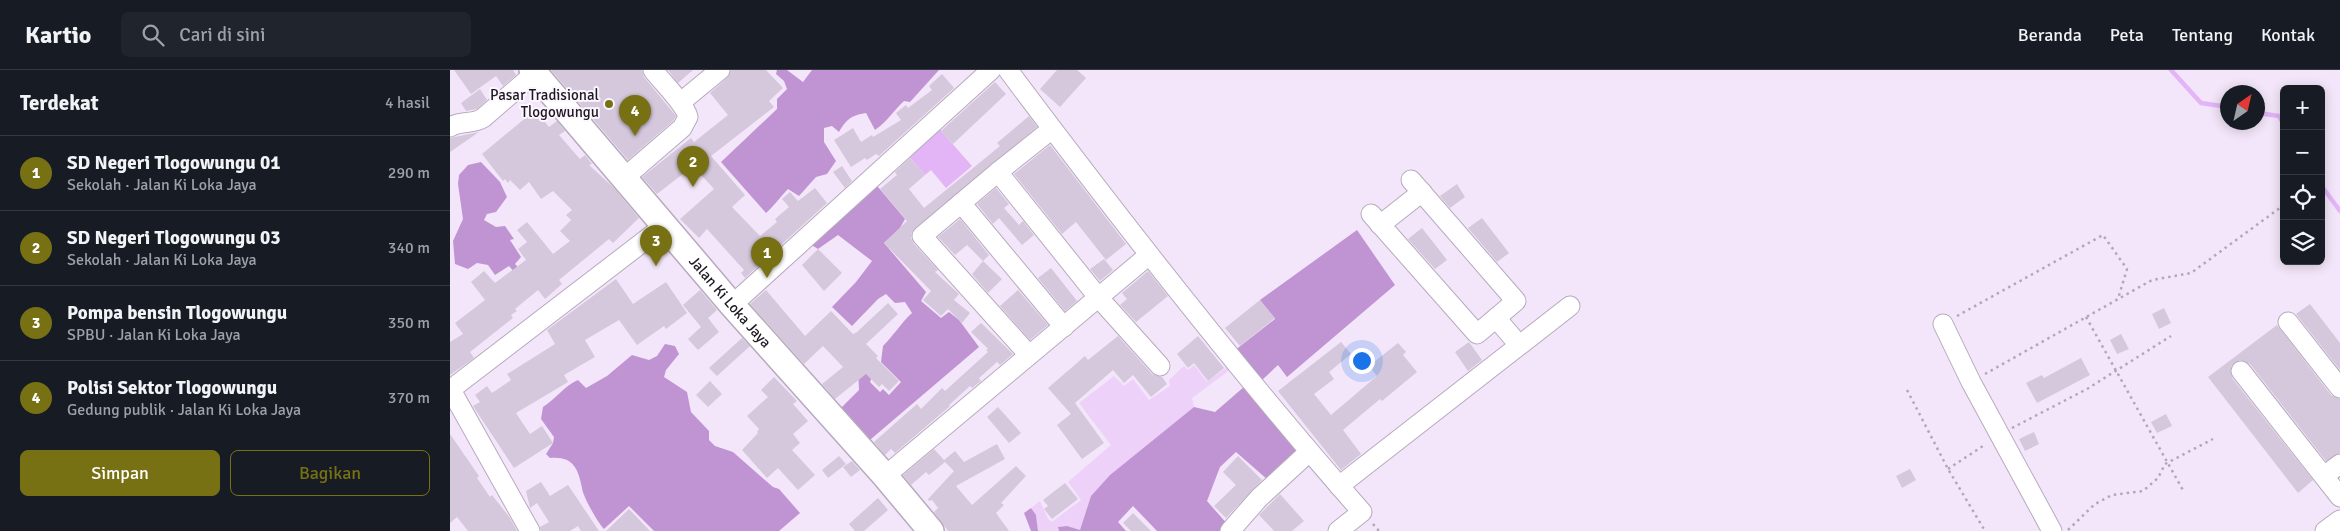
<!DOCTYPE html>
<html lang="id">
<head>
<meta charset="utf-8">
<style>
  body { margin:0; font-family:Signika,sans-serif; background:#20242c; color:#f1f3f6 }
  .controls { position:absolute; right:15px; top:15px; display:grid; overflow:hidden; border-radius:8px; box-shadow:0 2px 12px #0003 }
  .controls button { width:45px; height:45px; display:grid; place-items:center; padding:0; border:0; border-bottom:1px solid #363941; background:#171b24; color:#f1f3f6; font:25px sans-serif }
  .compass { position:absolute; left:1770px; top:15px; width:45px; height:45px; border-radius:50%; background:#171b24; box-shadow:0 2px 12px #0003; rotate:34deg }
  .you { position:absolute; left:911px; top:290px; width:18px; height:18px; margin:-12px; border:4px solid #fff; border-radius:50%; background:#1a73e8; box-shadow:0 0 0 8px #1a73e833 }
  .badge { display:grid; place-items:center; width:32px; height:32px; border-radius:50%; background:#777113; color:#fff; font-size:16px; font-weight:700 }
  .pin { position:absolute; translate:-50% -41px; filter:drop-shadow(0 1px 2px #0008) }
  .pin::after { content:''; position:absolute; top:26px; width:18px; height:15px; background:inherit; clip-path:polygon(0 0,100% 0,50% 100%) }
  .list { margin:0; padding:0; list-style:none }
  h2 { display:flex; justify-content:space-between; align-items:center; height:65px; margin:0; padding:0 20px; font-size:21px }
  h2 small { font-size:16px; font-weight:400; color:#9ea1a6 }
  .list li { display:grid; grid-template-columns:32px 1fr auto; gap:15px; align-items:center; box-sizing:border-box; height:75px; padding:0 20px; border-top:1px solid #363941 }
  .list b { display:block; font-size:19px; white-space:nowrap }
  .list p { margin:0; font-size:16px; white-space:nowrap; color:#9ea1a6 }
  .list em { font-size:16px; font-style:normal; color:#9ea1a6 }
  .actions { display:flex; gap:10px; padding:15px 20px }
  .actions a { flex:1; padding:11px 0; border:1px solid #777113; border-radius:8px; text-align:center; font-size:18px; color:#777113 }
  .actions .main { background:#777113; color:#fff }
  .icon { flex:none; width:28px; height:28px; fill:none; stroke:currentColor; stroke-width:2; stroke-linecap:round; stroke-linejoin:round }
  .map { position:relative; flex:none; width:1890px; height:461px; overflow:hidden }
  header { display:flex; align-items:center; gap:30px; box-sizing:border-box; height:70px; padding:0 25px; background:#171b24; border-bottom:1px solid #363941 }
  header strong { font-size:24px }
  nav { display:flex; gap:28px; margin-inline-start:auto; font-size:18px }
  .search { width:350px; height:45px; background:#20242c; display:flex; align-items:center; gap:12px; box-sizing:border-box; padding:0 18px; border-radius:8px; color:#9ea1a6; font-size:19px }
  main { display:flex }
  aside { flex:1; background:#171b24 }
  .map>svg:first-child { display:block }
  .green { fill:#edd1f9 }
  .forest { fill:#c093d3 }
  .water { fill:#e3b5f7 }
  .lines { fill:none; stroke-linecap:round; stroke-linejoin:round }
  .stream { stroke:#e3b5f7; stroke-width:4.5 }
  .building { fill:#d5c8dc }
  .minor-casing { stroke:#b7aabd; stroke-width:21 }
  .major-casing { stroke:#b7aabd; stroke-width:28 }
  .path { stroke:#b2a7b7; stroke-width:2.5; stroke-dasharray:2.5 4; stroke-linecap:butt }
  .minor { stroke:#fff; stroke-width:19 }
  .major { stroke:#fff; stroke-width:25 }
  .poi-dot { fill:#777113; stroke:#fcf7ff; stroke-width:2 }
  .labels { text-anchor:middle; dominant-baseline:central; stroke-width:4; stroke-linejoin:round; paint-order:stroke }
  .poi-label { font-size:15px; fill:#1e1920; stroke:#fcf7ff; text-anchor:end }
  .street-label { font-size:15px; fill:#1e1920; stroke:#fcf7ff }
</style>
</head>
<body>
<header>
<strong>Kartio</strong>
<div class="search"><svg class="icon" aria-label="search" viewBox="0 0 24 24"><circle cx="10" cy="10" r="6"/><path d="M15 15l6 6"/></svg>Cari di sini</div>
<nav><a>Beranda</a><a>Peta</a><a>Tentang</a><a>Kontak</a></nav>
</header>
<main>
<aside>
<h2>Terdekat<small>4 hasil</small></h2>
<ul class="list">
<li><span class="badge">1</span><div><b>SD Negeri Tlogowungu 01</b><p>Sekolah · Jalan Ki Loka Jaya</p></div><em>290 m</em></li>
<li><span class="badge">2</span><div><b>SD Negeri Tlogowungu 03</b><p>Sekolah · Jalan Ki Loka Jaya</p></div><em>340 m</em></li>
<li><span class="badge">3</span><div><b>Pompa bensin Tlogowungu</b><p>SPBU · Jalan Ki Loka Jaya</p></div><em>350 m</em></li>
<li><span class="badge">4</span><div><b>Polisi Sektor Tlogowungu</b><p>Gedung publik · Jalan Ki Loka Jaya</p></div><em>370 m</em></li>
</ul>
<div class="actions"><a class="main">Simpan</a><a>Bagikan</a></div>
</aside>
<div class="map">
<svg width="1890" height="461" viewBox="0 0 1890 461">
  <rect width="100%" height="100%" fill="#f4e6fa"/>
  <!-- green -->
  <polygon class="green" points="744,295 757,312 778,296 781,299 742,328 744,337 660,405 641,426 630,460 617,456 608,457 609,461 588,461 586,445 581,438 590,431 598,449 602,452 631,430 618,412 661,375 629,333 664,306 674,316 683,309 699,330 720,316 719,310 734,296 738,300"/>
  <!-- forest -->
  <g class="forest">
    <path d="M327 0H337L353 12 362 0H489L460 32 454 31C443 41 437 52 425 60L416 43C401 45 396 50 389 62L382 56 374 58V72L386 91 377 104 366 107 349 126 338 119C330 127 325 135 316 143L271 92 327 39V29L337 19 334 11 326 4Z"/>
    <polygon points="31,92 50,112 57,127 46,142 37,144 34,150 46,157 55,156 64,169 60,170 71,187 65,194 77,207 73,212 59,196 45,205 38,195 27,193 18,199 5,194 3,171 13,149 8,114 9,105 18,95"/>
    <path d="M423 111 455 149 450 158 434 173 476 222 471 231 491 248 499 242 509 250 529 277 414 375 387 342 409 320 408 297 422 307 420 312 430 322 433 319 439 325 451 312 431 292 433 276C444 265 451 253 462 243L455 232 445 233 436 224 428 229 402 256 382 237 406 212 422 191 388 165 368 179 357 172Z"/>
    <polygon points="907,160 945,215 837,307 828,295 811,311 784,281 825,249 810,230"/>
    <path d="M215 274 225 276 229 284 216 300 214 307 237 322 241 342 259 361V370L265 376 283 382 323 417 329 419 350 443 329 461H204L179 436 154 459C148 453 133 427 132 418 128 398 123 386 100 388L96 384 103 373 104 367 91 349 93 337C107 328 114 316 128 310L136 318 157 306 182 285 199 290 207 286Z"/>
    <polygon points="795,316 850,384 818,410 786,382 770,397 757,431 779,456 775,461 707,461 683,436 668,452 676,461 609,461 608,457 617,456 630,460 641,426 660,405 744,337 765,342"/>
    <polygon points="581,438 586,445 588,461 581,461 574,443"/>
  </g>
  <!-- water -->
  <polygon class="water" points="486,55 522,96 496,118 481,100 475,105 455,82"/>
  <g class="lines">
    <!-- stream -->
    <g class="stream">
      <polyline points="1721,0 1751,33 1778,37"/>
      <polyline points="1808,43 1829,46 1834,55"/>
      <polyline points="1871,115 1890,141"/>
    </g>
  </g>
  <!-- building -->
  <g class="building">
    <polygon points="4,0 63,0 66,5 53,16 46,6 21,24"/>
    <polygon points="101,0 192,0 194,7 226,46 223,51 178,90"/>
    <polygon points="218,0 243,0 228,13"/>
    <polygon points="281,0 316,0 333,18 319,31 324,37 261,86 295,125 282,137 310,166 327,152 325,149 339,137 332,129 340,122 348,131 365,118 377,133 295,208 291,203 294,200 257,159 249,168 230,149 264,119 243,96 207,124 192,107 241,68 244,72 278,45 260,23 277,8"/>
    <polygon points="607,0 627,0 636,8 610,37 590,19"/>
    <polygon points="492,4 504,18 429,86 426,84 417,90 415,88 401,97 384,70 403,58 411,72 422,65 423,67 451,50 446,43 456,35 458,38 482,20 479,16"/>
    <polygon points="545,12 556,24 503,74 491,61"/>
    <polygon points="30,19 37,30 27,39 16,41 11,33"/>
    <polygon points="85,40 99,57 107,51 115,61 109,65 130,89 135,85 142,94 139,95 163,117 189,148 163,173 159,169 109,210 112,214 95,229 88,220 65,239 67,241 61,245 63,248 20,282 24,288 0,305 0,272 13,264 5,253 35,230 21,212 34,201 45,213 76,190 68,179 77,172 67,160 77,152 103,184 120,171 110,161 121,150 116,145 122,140 103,121 91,129 79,112 70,120 60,110 58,113 55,109 53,111 32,84"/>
    <polygon points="579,46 587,57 462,162 461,168 464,174 488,200 485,202 509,224 504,230 520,243 512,253 498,239 491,246 473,230 481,221 434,173 457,151 430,119 447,105 445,102 460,88 475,105 459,119 474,138 550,76 547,73"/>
    <polygon points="29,62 0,82 0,68"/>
    <polygon points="600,75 676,174 656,190 626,152 612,164 564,104"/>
    <polygon points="392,96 402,111 395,118 383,102"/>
    <polygon points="1007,114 1015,127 1000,138 990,126"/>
    <polygon points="546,118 559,134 554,138 569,155 573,151 584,165 572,175 549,148 543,154 527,134"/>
    <polygon points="1032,148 1059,183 1047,192 1018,158"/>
    <polygon points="510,149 539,185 533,191 517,175 505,185 488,167"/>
    <polygon points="972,158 997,190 985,199 958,169"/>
    <polygon points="368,179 392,203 374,221 352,195"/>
    <polygon points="654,189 663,200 650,211 640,199"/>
    <polygon points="533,191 552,209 538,223 522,204"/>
    <polygon points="601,198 627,231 615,241 588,208"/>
    <polygon points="698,201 718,226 686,252 670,235 677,229 672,223"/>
    <polygon points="166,209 183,234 216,212 237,243 216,259 214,256 187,275 169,250 135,270 145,287 114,305 118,312 66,343 80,364 92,356 103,373 64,398 23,336 30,332 25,325 37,316 42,323 61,310 57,304 105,274 97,260"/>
    <polygon points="250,220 267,240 258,248 269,262 248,280 238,269 251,257 233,235"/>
    <polygon points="316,220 355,266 381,241 403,264 407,262 438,233 448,244 416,274 428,286 426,288 449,311 439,321 432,314 429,317 416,304 385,329 372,314 393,297 373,276 354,294 300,234"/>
    <polygon points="568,220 598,255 580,270 550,236"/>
    <polygon points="810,230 825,248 790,276 775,258"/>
    <polygon points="1860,234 1890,273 1890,300 1846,244"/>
    <polygon points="1714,238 1721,253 1709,259 1702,244"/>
    <polygon points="531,253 563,284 550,295 547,292 529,308 531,311 522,318 520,316 499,335 500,336 445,383 441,379 435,385 424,372 467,334 471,339 492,318 495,321 538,282 536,280 538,279 521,262"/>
    <polygon points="1827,255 1881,325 1890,329 1890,383 1876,391 1800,294 1790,290 1781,296 1782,308 1863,410 1848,423 1758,307"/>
    <polygon points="1671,264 1679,279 1667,284 1660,270"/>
    <polygon points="668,266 702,304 712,307 717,314 701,327 683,305 674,313 663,300 625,333 654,373 632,389 607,355 621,344 598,318 635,286 638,290"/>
    <polygon points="748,266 774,298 758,311 744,293 738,298 727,284"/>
    <polygon points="292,268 300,276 267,306 259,298"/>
    <polygon points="891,272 901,284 879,302 884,309 864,324 881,345 927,306 919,296 948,273 956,282 953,285 967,302 932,331 930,329 893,360 911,384 891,400 828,321"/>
    <polygon points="1019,272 1032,290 1018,301 1005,282"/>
    <polygon points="1631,288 1640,305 1587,333 1576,313 1592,305 1594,308"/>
    <polygon points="324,307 347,331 343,334 358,351 343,364 350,373 342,380 365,405 348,420 328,398 317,408 292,380 308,363 307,362 309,359 297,346 318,327 311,320"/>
    <polygon points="260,311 272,324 258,337 246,325"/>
    <polygon points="548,337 571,363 559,373 537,347"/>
    <polygon points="1716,344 1722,356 1707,363 1701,352"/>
    <polygon points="1584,362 1589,374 1575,381 1569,369"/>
    <polygon points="0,364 29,406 27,408 40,427 42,425 60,448 67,461 18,461 7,447 0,453"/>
    <polygon points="547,374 555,389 506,416 522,435 566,396 576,406 551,433 554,435 546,443 559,461 498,461 484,442 488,438 482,430 479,431 478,429 504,401 495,392 479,405 476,402 461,415 453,405 484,379 494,390 505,381 514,392"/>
    <polygon points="389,386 396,394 378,408 372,400"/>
    <polygon points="788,386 812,410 776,448 764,436 786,415 773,402"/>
    <polygon points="402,391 410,400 401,407 393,397"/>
    <polygon points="1460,399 1466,410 1452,418 1446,406"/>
    <polygon points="91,412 100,426 118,415 149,461 131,461 128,456 120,461 91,461 90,457 99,452 87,433 80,438 76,421"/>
    <polygon points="615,413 628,429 602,449 594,439 598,436 593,430"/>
    <polygon points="830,424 854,451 842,461 824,461 809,445"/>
    <polygon points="428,428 438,440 414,461 405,461 399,454"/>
    <polygon points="179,439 200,461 156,461"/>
    <polygon points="683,443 701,461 681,461 673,453"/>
  </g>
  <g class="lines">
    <!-- minor casing -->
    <g class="minor-casing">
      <g id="minor">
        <path d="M558 0C671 151 787 300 912 442L888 461"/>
        <polyline points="231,32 270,0"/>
        <path d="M0 57C11 50 22 55 33 48L85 3"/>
        <polyline points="602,59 548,102 648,227 710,296"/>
        <polyline points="548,102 472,166 579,285"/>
        <path d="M174 108 232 58 238 47C235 34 212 12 203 0"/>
        <polyline points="961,110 1066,231 1046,248"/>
        <polyline points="511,133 614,257"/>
        <polyline points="921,144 1027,264 1046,248 1069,275"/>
        <polyline points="930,155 972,122"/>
        <polyline points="282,235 541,0"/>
        <polyline points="1838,252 1890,318"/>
        <polyline points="1493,254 1521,312 1602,461"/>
        <polyline points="1791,301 1890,427"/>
        <polyline points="0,320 215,155"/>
        <polyline points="1,320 80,461"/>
        <polyline points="435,406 699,185"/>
        <polyline points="1874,406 1890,394"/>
        <polyline points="889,416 1120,236"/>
        <polyline points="780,461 809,428 859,382"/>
        <polyline points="1875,461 1890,450"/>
      </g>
    </g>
    <!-- major casing -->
    <g class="major-casing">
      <g id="major">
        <path id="s1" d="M82 0 282 235 435 406 481 461"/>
      </g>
    </g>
    <!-- path -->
    <g class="path">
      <polyline points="1507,246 1653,165 1677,199 1668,229"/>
      <polyline points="1636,247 1734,422"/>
      <polyline points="1535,304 1702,210 1741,203 1834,135"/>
      <polyline points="1457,320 1498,399 1535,461"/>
      <polyline points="1562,358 1637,319 1721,266"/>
      <polyline points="1498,399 1536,374"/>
      <polyline points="923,454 929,461"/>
      <polyline points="1618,460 1645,434 1662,425 1693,421 1708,408 1715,394 1763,369"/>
    </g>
    <!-- minor -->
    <use href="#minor" class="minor"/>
    <!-- major -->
    <use href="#major" class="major"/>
  </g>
  <!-- markers -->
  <circle class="poi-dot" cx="159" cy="34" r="5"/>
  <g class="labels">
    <!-- poi labels -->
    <g class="poi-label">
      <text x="149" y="25">Pasar Tradisional<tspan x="149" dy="17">Tlogowungu</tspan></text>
    </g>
    <!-- street labels -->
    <g class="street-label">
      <text stroke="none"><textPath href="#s1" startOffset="305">Jalan Ki Loka Jaya</textPath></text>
    </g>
  </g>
</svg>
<div class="controls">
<button>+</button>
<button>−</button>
<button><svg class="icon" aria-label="locate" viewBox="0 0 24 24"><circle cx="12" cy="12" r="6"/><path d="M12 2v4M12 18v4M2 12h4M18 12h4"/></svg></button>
<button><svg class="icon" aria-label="layers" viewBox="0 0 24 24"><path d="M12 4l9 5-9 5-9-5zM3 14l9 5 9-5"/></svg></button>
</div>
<svg class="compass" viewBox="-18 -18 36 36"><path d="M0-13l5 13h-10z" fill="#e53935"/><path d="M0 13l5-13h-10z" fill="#9ea1a6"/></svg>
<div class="you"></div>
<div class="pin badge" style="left:317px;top:208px">1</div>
<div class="pin badge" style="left:243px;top:117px">2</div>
<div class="pin badge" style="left:206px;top:196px">3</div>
<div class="pin badge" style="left:185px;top:66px">4</div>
</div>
</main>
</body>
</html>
